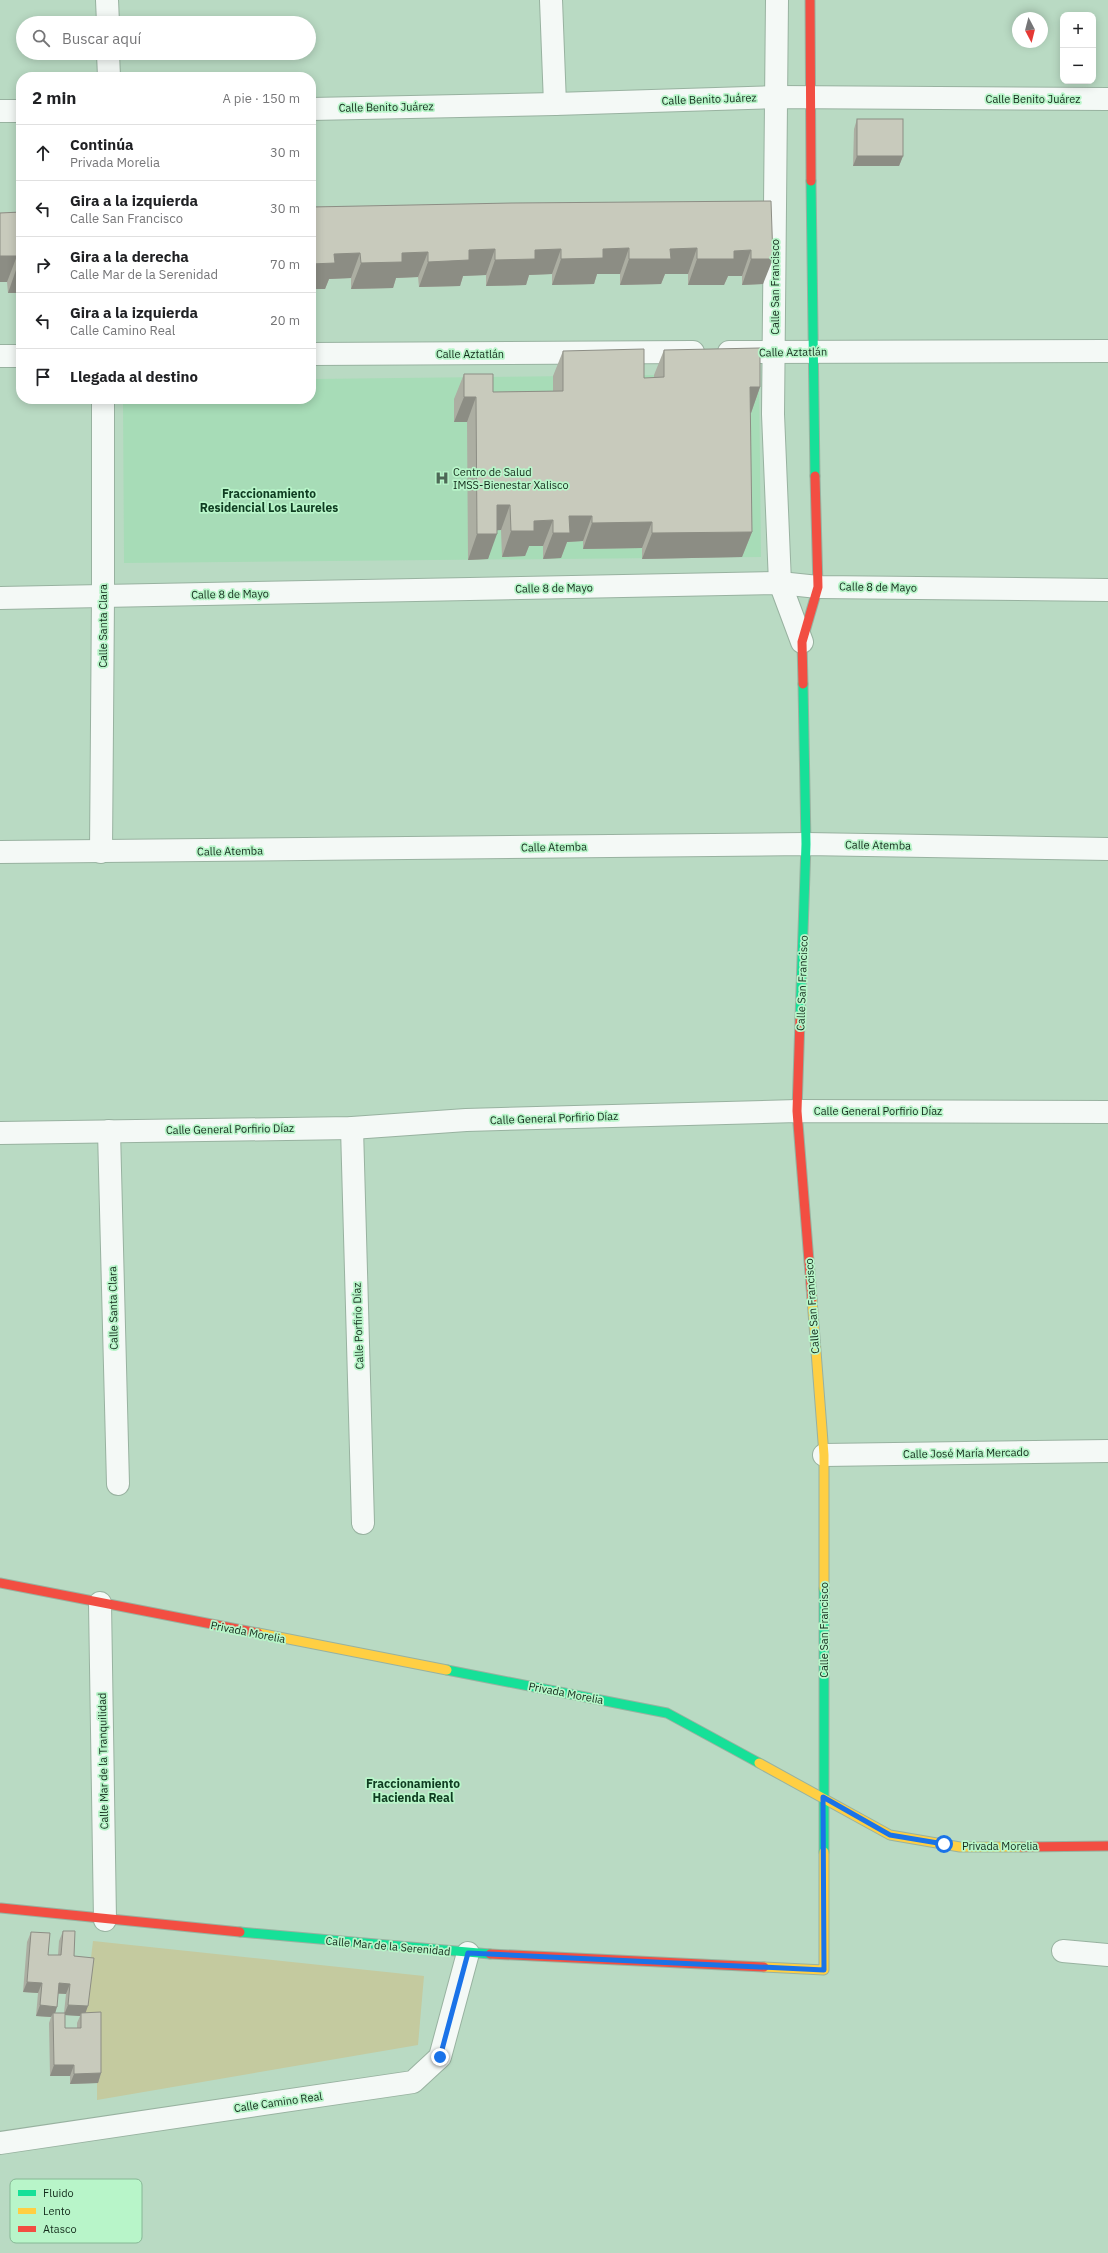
<!DOCTYPE html>
<html lang="es">
<head>
<meta charset="utf-8">
<style>
  body { margin:0; font-family:"IBM Plex Sans",sans-serif; background:#f2f2f2; color:#202124 }
  .controls { position:absolute; right:12px; top:12px; display:grid; overflow:hidden; border-radius:8px; box-shadow:0 2px 10px #0003 }
  .controls button { width:36px; height:36px; display:grid; place-items:center; padding:0; border:0; border-bottom:1px solid #e0e0e0; background:#fff; color:#202124; font:20px sans-serif }
  .compass { position:absolute; left:1012px; top:12px; width:36px; height:36px; border-radius:50%; background:#fff; box-shadow:0 2px 10px #0003; rotate:173deg }
  .stop { position:absolute; width:12px; height:12px; margin:-9px; border:3px solid #1a73e8; border-radius:50%; background:#fff }
  .stop.end { background:#1a73e8; border-color:#fff; box-shadow:0 1px 4px #0008 }
  .list { margin:0; padding:0; list-style:none }
  h2 { display:flex; justify-content:space-between; align-items:center; height:52px; margin:0; padding:0 16px; font-size:17px }
  h2 small { font-size:13px; font-weight:400; color:#757577 }
  .list li { display:grid; grid-template-columns:26px 1fr auto; gap:12px; align-items:center; box-sizing:border-box; height:56px; padding:0 16px; border-top:1px solid #e0e0e0 }
  .list b { display:block; font-size:15px; white-space:nowrap }
  .list p { margin:0; font-size:13px; white-space:nowrap; color:#757577 }
  .list em { font-size:13px; font-style:normal; color:#757577 }
  .icon { flex:none; width:22px; height:22px; fill:none; stroke:currentColor; stroke-width:2; stroke-linecap:round; stroke-linejoin:round }
  .map { position:relative; flex:none; width:1108px; height:2253px; overflow:hidden }
  .search { position:absolute; background:#fff; box-shadow:0 2px 10px #0003; left:16px; top:16px; width:300px; height:44px; display:flex; align-items:center; gap:10px; box-sizing:border-box; padding:0 14px; border-radius:22px; color:#757577; font-size:15px }
  .panel { position:absolute; background:#fff; box-shadow:0 2px 10px #0003; left:16px; top:72px; width:300px; height:332px; border-radius:16px }
  .map>svg:first-child { display:block }
  .built { fill:#a7dcb7 }
  .green { fill:#c4ca9f }
  .lines { fill:none; stroke-linecap:round; stroke-linejoin:round }
  .street-casing { stroke:#98b2a0; stroke-width:24 }
  .fast-casing { stroke:#98b2a0; stroke-width:11 }
  .slow-casing { stroke:#98b2a0; stroke-width:11 }
  .jam-casing { stroke:#98b2a0; stroke-width:11 }
  .street { stroke:#f4f9f6; stroke-width:22 }
  .fast { stroke:#16e098; stroke-width:9 }
  .slow { stroke:#ffcf43; stroke-width:9 }
  .jam { stroke:#f24e42; stroke-width:9 }
  .wall { fill:#acaea2; fill-rule:evenodd }
  .shaded-wall { fill:#8c8d84 }
  .building { fill:#c8cabc; stroke:#8c8d84 }
  .route { stroke:#1a73e8; stroke-width:5 }
  .labels { text-anchor:middle; dominant-baseline:central; stroke-width:3.5; stroke-linejoin:round; paint-order:stroke }
  .street-label { font-size:11px; fill:#132b1b; stroke:#b8f5c9 }
  .poi-label { font-size:11px; fill:#132b1b; stroke:#b8f5c9; text-anchor:start }
  .neighbourhood-label { font-size:12px; font-weight:bold; fill:#0f3c21; stroke:#b8f5c9 }
  .key { fill:#b8f5c9; stroke:#86b895; stroke-width:1 }
  .key-label { font-size:11px; fill:#132b1b }
</style>
</head>
<body>
<div class="map">
<svg width="1108" height="2253" viewBox="0 0 1108 2253">
  <rect width="100%" height="100%" fill="#b9dac3"/>
  <!-- built -->
  <polygon class="built" points="759,374 761,557 124,563 123,399 311,399 311,379"/>
  <!-- green -->
  <polygon class="green" points="93,1941 424,1976 418,2045 97,2100 97,2022 84,2017"/>
  <g class="lines">
    <!-- street casing -->
    <g class="street-casing">
      <g id="street">
        <polyline points="107,0 108,23"/>
        <polyline points="551,0 555,104"/>
        <polyline points="777,0 773,414 780,583 802,642"/>
        <polyline points="108,53 109,77"/>
        <polyline points="311,109 555,104 777,97 1108,99"/>
        <polyline points="0,111 21,111"/>
        <polyline points="729,352 1108,351"/>
        <polyline points="311,354 693,352"/>
        <polyline points="0,356 21,356"/>
        <polyline points="0,598 780,583 818,587 1108,590"/>
        <polyline points="0,852 806,844 1108,849"/>
        <polyline points="101,852 103,597 103,399"/>
        <polyline points="352,1128 363,1523"/>
        <polyline points="109,1131 118,1484"/>
        <polyline points="0,1133 352,1128 466,1120 797,1111 1108,1112"/>
        <polyline points="824,1455 1108,1451"/>
        <polyline points="100,1603 105,1920"/>
        <polyline points="1063,1951 1108,1955"/>
        <polyline points="0,2143 413,2082 440,2057 468,1953"/>
      </g>
    </g>
    <!-- fast casing -->
    <g class="fast-casing">
      <g id="fast">
        <polyline points="811,181 815,476"/>
        <polyline points="800,1019 806,844 803,684"/>
        <polyline points="824,1589 824,1852"/>
        <polyline points="447,1670 667,1713 759,1763"/>
        <polyline points="240,1932 490,1954"/>
      </g>
    </g>
    <!-- slow casing -->
    <g class="slow-casing">
      <g id="slow">
        <polyline points="812,1299 824,1455 824,1589"/>
        <polyline points="258,1633 447,1670"/>
        <polyline points="759,1763 890,1835 960,1847 1022,1847"/>
        <polyline points="764,1967 824,1970 824,1852"/>
      </g>
    </g>
    <!-- jam casing -->
    <g class="jam-casing">
      <g id="jam">
        <polyline points="810,0 811,181"/>
        <polyline points="803,684 802,642 818,587 815,476"/>
        <polyline points="800,1019 797,1111 812,1299"/>
        <polyline points="0,1583 258,1633"/>
        <polyline points="1022,1847 1108,1846"/>
        <polyline points="1,1908 240,1932"/>
        <polyline points="490,1954 764,1967"/>
      </g>
    </g>
    <!-- street -->
    <use href="#street" class="street"/>
    <!-- fast -->
    <use href="#fast" class="fast"/>
    <!-- slow -->
    <use href="#slow" class="slow"/>
    <!-- jam -->
    <use href="#jam" class="jam"/>
  </g>
  <!-- wall -->
  <g class="wall">
    <polygon points="857,119 903,156 899,166 853,166 854,129"/>
    <polygon points="771,201 763,284 742,285 742,276 728,276 724,285 688,285 688,274 665,274 661,284 620,285 620,274 597,274 594,284 552,285 552,274 529,275 526,285 486,286 486,275 463,276 460,286 419,287 418,277 396,278 393,288 351,289 351,278 329,279 325,289 311,207"/>
    <polygon points="21,212 21,293 8,293 7,282 0,282 0,213"/>
    <polygon points="664,350 760,387 751,413 750,413 752,532 742,557 642,559 642,548 583,549 583,541 567,542 561,558 543,559 543,546 529,546 525,556 502,557 501,530 497,530 488,559 468,560 467,422 454,422 454,399 464,374 493,392 553,391 553,376 563,351 644,378 654,378 654,375"/>
    <path d="M63 1931 74 1956 86 2013 101 2073 98 2083 70 2084V2076H50L49 2023 51 2017 36 2016 38 1993 23 1992 27 1942 31 1932 48 1955H58L59 1941ZM58 1994H66L64 2013H55ZM65 2015 80 2016 77 2023V2028H65Z"/>
  </g>
  <!-- shaded-wall -->
  <g class="shaded-wall">
    <polygon points="857,156 903,156 899,166 853,166"/>
    <polygon points="629,248 620,274 597,274 594,284 552,285 561,259 603,249"/>
    <polygon points="697,248 688,274 665,274 661,284 620,285 629,259 670,249"/>
    <polygon points="495,249 486,275 463,276 460,286 419,287 428,262 469,250"/>
    <polygon points="561,249 552,274 529,275 526,285 486,286 495,260 535,250"/>
    <polygon points="751,250 742,276 728,276 724,285 688,285 697,259 734,251"/>
    <polygon points="428,252 418,277 396,278 393,288 351,289 361,263 402,253"/>
    <polygon points="360,253 351,278 329,279 325,289 311,289 311,264 334,254"/>
    <polygon points="0,256 17,256 7,282 0,282"/>
    <polygon points="751,259 773,259 763,284 742,285"/>
    <polygon points="17,267 21,267 21,293 8,293"/>
    <polygon points="750,387 760,387 751,413 741,413"/>
    <polygon points="464,397 476,397 467,422 454,422"/>
    <polygon points="497,505 510,505 501,530 488,531"/>
    <polygon points="569,516 592,516 583,541 567,542 561,558 543,559 553,533"/>
    <polygon points="553,520 543,546 529,546 525,556 502,557 511,531 534,521"/>
    <polygon points="652,522 642,548 583,549 592,523"/>
    <polygon points="752,532 742,557 642,559 652,533"/>
    <polygon points="477,534 497,534 488,559 468,560"/>
    <polygon points="27,1982 42,1983 38,1993 23,1992"/>
    <polygon points="59,1983 70,1984 66,1994 55,1993"/>
    <polygon points="40,2005 57,2007 54,2017 53,2013 51,2017 36,2016"/>
    <polygon points="68,2005 88,2006 84,2017 81,2013 80,2016 64,2015"/>
    <polygon points="54,2065 74,2065 70,2076 50,2076"/>
    <polygon points="101,2073 98,2083 70,2084 74,2074"/>
  </g>
  <!-- building -->
  <g class="building">
    <rect x="857" y="119" width="46" height="37"/>
    <polygon points="771,201 773,259 751,259 751,250 734,251 734,259 697,259 697,248 670,249 671,259 629,259 629,248 603,249 603,258 561,259 561,249 535,250 535,259 495,260 495,249 469,250 469,260 428,262 428,252 402,253 402,262 361,263 360,253 334,254 335,263 311,264 311,207 512,203"/>
    <polygon points="21,212 21,267 17,267 17,256 0,256 0,213"/>
    <polygon points="760,348 760,387 750,387 752,532 652,533 652,522 592,523 592,516 569,516 570,533 553,533 553,520 534,521 534,531 511,531 510,505 497,505 497,534 477,534 476,397 464,397 464,374 493,374 493,392 563,391 563,351 644,349 644,378 664,377 664,350"/>
    <polygon points="63,1931 75,1931 74,1956 94,1958 88,2006 68,2005 70,1984 59,1983 57,2007 40,2005 42,1983 27,1982 31,1932 50,1933 48,1955 61,1955"/>
    <polygon points="101,2012 101,2073 74,2074 74,2065 54,2065 53,2013 65,2013 65,2028 81,2028 81,2013"/>
  </g>
  <g class="lines">
    <!-- route -->
    <polyline class="route" points="440,2057 468,1953 824,1970 823,1797 890,1835 944,1844"/>
  </g>
  <!-- icons -->
  <defs>
    <g id="hospital-bare" transform="scale(1.08)"><path d="M-5-5h3v3.5h4V-5h3V5h-3V1.5h-4V5h-3Z" fill="#4d6856" stroke="#b8f5c9" stroke-width="2.5" paint-order="stroke"/></g>
  </defs>
  <g fill-rule="evenodd">
    <use href="#hospital-bare" x="442" y="478"/>
  </g>
  <g class="labels">
    <!-- street labels -->
    <g class="street-label">
      <text transform="translate(709 99) rotate(-2)">Calle Benito Juárez</text>
      <text x="1033" y="99">Calle Benito Juárez</text>
      <text transform="translate(386 107) rotate(-1)">Calle Benito Juárez</text>
      <text transform="translate(775 287) rotate(-90)">Calle San Francisco</text>
      <text transform="translate(793 352) rotate(-1)">Calle Aztatlán</text>
      <text x="470" y="354">Calle Aztatlán</text>
      <text transform="translate(878 587) rotate(1)">Calle 8 de Mayo</text>
      <text transform="translate(554 588) rotate(-1)">Calle 8 de Mayo</text>
      <text transform="translate(230 594) rotate(-1)">Calle 8 de Mayo</text>
      <text transform="translate(103 626) rotate(-90)">Calle Santa Clara</text>
      <text transform="translate(878 845) rotate(1)">Calle Atemba</text>
      <text transform="translate(554 847) rotate(-1)">Calle Atemba</text>
      <text transform="translate(230 851) rotate(-1)">Calle Atemba</text>
      <text transform="translate(802 983) rotate(-88)">Calle San Francisco</text>
      <text x="878" y="1111">Calle General Porfirio Díaz</text>
      <text transform="translate(554 1118) rotate(-2)">Calle General Porfirio Díaz</text>
      <text transform="translate(230 1129) rotate(-1)">Calle General Porfirio Díaz</text>
      <text transform="translate(812 1306) rotate(-94)">Calle San Francisco</text>
      <text transform="translate(113 1308) rotate(-91)">Calle Santa Clara</text>
      <text transform="translate(358 1326) rotate(-92)">Calle Porfirio Díaz</text>
      <text transform="translate(966 1453) rotate(-1)">Calle José María Mercado</text>
      <text transform="translate(824 1630) rotate(-90)">Calle San Francisco</text>
      <text transform="translate(248 1632) rotate(11)">Privada Morelia</text>
      <text transform="translate(566 1693) rotate(11)">Privada Morelia</text>
      <text transform="translate(103 1761) rotate(-91)">Calle Mar de la Tranquilidad</text>
      <text x="1000" y="1846">Privada Morelia</text>
      <text transform="translate(388 1946) rotate(5)">Calle Mar de la Serenidad</text>
      <text transform="translate(278 2102) rotate(-8)">Calle Camino Real</text>
    </g>
    <!-- poi labels -->
    <g class="poi-label">
      <text x="453" y="472">Centro de Salud<tspan x="453" dy="13">IMSS-Bienestar Xalisco</tspan></text>
    </g>
    <!-- neighbourhood labels -->
    <g class="neighbourhood-label">
      <text x="269" y="493">Fraccionamiento<tspan x="269" dy="14">Residencial Los Laureles</tspan></text>
      <text x="413" y="1783">Fraccionamiento<tspan x="413" dy="14">Hacienda Real</tspan></text>
    </g>
  </g>
  <!-- legend -->
  <rect x="10" y="2179" width="132" height="64" rx="6" class="key"/>
  <rect x="18" y="2190" width="18" height="6" fill="#16e098"/>
  <rect x="18" y="2208" width="18" height="6" fill="#ffcf43"/>
  <rect x="18" y="2226" width="18" height="6" fill="#f24e42"/>
  <g class="key-label">
    <text x="43" y="2197">Fluido</text>
    <text x="43" y="2215">Lento</text>
    <text x="43" y="2233">Atasco</text>
  </g>
</svg>
<div class="controls">
<button>+</button>
<button>−</button>
</div>
<svg class="compass" viewBox="-18 -18 36 36"><path d="M0-13l5 13h-10z" fill="#e53935"/><path d="M0 13l5-13h-10z" fill="#757577"/></svg>
<div class="stop" style="left:944px;top:1844px"></div>
<div class="stop end" style="left:440px;top:2057px"></div>
<div class="search"><svg class="icon" aria-label="search" viewBox="0 0 24 24"><circle cx="10" cy="10" r="6"/><path d="M15 15l6 6"/></svg>Buscar aquí</div>
<section class="panel">
<h2>2 min<small>A pie · 150 m</small></h2>
<ul class="list">
<li><svg class="icon" aria-label="ahead" viewBox="0 0 24 24"><path d="M12 20V5M6 11l6-6 6 6"/></svg><div><b>Continúa</b><p>Privada Morelia</p></div><em>30 m</em></li>
<li><svg class="icon" aria-label="left" viewBox="0 0 24 24"><path d="M17 20v-9H6M10 6l-5 5 5 5"/></svg><div><b>Gira a la izquierda</b><p>Calle San Francisco</p></div><em>30 m</em></li>
<li><svg class="icon" aria-label="right" viewBox="0 0 24 24"><path d="M7 20v-9h11M14 6l5 5-5 5"/></svg><div><b>Gira a la derecha</b><p>Calle Mar de la Serenidad</p></div><em>70 m</em></li>
<li><svg class="icon" aria-label="left" viewBox="0 0 24 24"><path d="M17 20v-9H6M10 6l-5 5 5 5"/></svg><div><b>Gira a la izquierda</b><p>Calle Camino Real</p></div><em>20 m</em></li>
<li><svg class="icon" aria-label="arrive" viewBox="0 0 24 24"><path d="M6 21V4h12l-3 4 3 4H6"/></svg><div><b>Llegada al destino</b></div></li>
</ul>
</section>
</div>
</body>
</html>
